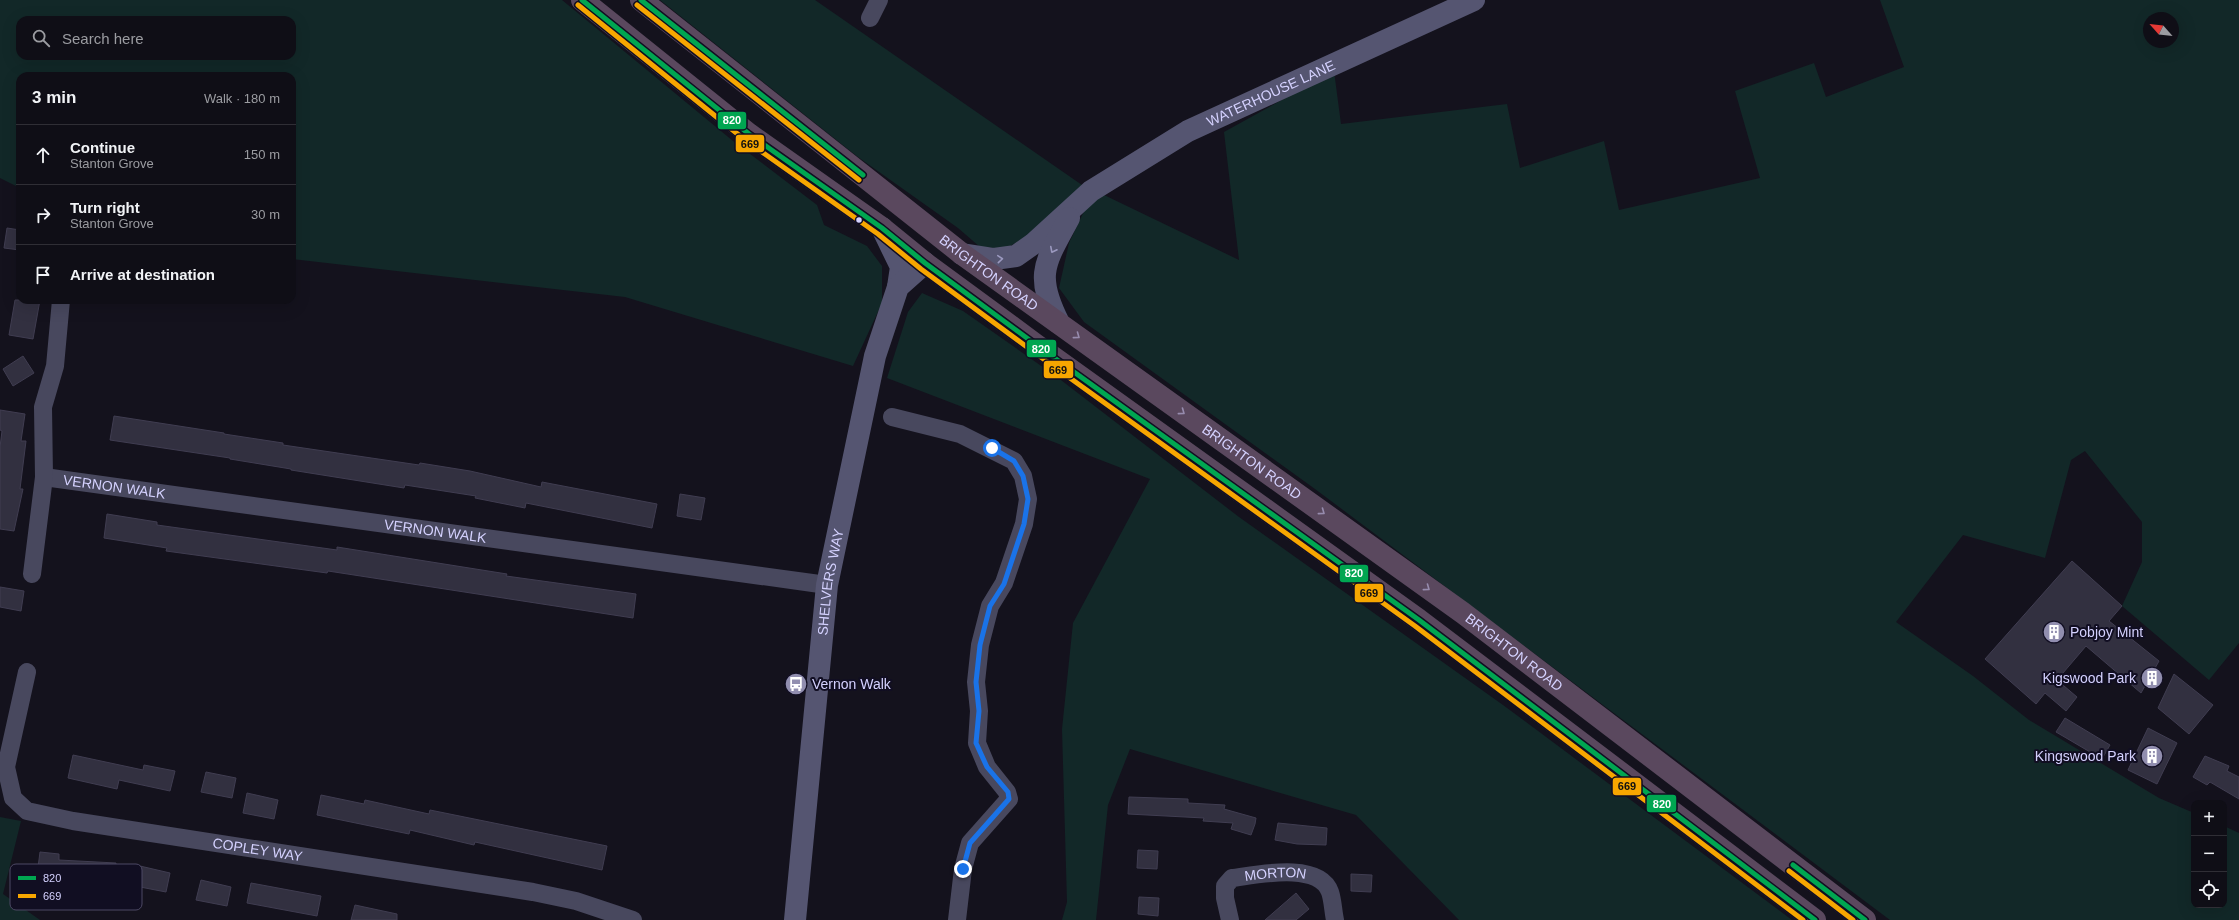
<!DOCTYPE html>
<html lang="en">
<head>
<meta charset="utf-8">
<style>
  body { margin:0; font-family:Helvetica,sans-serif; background:#1d1c23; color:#f1f3f6 }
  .controls { position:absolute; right:12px; bottom:12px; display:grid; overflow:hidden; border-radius:8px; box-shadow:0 4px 16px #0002 }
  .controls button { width:36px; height:36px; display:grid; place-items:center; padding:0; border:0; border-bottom:1px solid #2f2e35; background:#0f0e16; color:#f1f3f6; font:20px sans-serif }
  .compass { position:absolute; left:2143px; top:12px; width:36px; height:36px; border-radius:50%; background:#0f0e16; box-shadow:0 4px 16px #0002; rotate:297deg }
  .stop { position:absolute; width:12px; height:12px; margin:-9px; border:3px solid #1a73e8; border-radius:50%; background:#fff }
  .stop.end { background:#1a73e8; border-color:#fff; box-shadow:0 1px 4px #0008 }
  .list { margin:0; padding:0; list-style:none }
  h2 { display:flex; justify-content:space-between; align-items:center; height:52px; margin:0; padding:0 16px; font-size:17px }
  h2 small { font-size:13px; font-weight:400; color:#9b9ca1 }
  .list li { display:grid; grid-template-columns:26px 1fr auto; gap:12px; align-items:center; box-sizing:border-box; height:60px; padding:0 16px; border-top:1px solid #2f2e35 }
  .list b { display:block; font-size:15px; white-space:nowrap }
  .list p { margin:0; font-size:13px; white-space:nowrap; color:#9b9ca1 }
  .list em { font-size:13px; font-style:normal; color:#9b9ca1 }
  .icon { flex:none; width:22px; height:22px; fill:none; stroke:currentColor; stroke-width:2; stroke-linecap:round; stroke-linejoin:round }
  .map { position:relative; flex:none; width:2239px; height:920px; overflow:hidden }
  .search { position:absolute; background:#0f0e16; box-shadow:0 4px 16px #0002; left:16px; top:16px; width:280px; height:44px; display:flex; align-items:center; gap:10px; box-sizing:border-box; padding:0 14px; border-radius:12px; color:#9b9ca1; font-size:15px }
  .panel { position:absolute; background:#0f0e16; box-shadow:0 4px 16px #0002; left:16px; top:72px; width:280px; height:232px; border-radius:12px }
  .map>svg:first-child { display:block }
  .green { fill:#122828; fill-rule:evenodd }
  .building { fill:#323040; stroke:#403d51 }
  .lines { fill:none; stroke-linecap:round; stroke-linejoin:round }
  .street { stroke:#48485e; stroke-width:18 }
  .secondary { stroke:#555571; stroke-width:22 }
  .highway { stroke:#5a485e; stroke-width:22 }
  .bus-1-casing { stroke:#110e22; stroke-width:8 }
  .bus-2-casing { stroke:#110e22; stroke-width:8 }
  .bus-1 { stroke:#00a651; stroke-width:5 }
  .bus-2 { stroke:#f7a600; stroke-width:5 }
  .oneway { stroke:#9b99bf }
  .oneway2 { stroke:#978cae }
  .route { stroke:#1a73e8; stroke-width:5 }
  .bus-dot { fill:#d4d1fe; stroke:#110e22; stroke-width:1.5 }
  .labels { text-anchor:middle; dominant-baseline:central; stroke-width:4; stroke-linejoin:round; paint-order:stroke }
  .street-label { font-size:14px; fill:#d4d1fe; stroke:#110e22 }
  .poi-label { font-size:14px; fill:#d4d1fe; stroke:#110e22; text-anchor:start }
  .key { fill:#110e22; stroke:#4c4864; stroke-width:1 }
  .key-label { font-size:11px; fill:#d4d1fe }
  .line-badge { stroke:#110e22; stroke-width:1.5 }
  .badge-label { font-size:11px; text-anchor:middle; font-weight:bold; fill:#fff }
  .pale-badge-label { font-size:11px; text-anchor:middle; font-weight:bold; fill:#111 }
</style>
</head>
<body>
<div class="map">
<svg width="2239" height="920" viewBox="0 0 2239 920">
  <rect width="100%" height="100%" fill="#14121d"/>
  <!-- green -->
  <g class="green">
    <path d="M0 0H562L733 141 817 205 824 225 867 246 882 266V303L853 366 625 297 292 259V76H20V188L0 178ZM20 20H292V56H20Z"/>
    <polygon points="660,0 815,0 1082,185 1031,234 1005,249 980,247 958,228 858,157"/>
    <path d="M1880 0H2239V643L2209 680 2122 606 2142 562V522L2085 451 2071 460 2045 558 1963 535 1896 622 1973 676 2029 720 2159 798 2194 813V905H2224V826L2239 833V920H1890L1315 489 1084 322 1059 288 1069 243 1085 209 1102 194 1239 260 1224 132 1334 71 1341 124 1507 104 1520 168 1604 141 1619 210 1760 178 1735 91 1814 63 1826 97 1904 67ZM2149 18H2173V42H2149Z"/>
    <polygon points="922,293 963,311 1057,377 1239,517 1503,705 1792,920 1459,920 1356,815 1130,749 1108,805 1096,920 1062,920 1067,902 1062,729 1073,623 1150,479 887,378 908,312"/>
    <polygon points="0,817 21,821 3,894 40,920 0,920"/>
  </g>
  <!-- building -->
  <g class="building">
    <polygon points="7,228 20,230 20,250 4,248"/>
    <polygon points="15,300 40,300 33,339 9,335"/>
    <polygon points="23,356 34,373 13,386 3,369"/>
    <polygon points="0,410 25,414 21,441 26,441 20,489 23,489 14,531 0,529 0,447 2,431 0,430"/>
    <polygon points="114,416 224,433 224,434 283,443 283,445 419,465 420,463 470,471 541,487 542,482 657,504 652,528 526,503 525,508 475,498 476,496 405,485 404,488 291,470 291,469 230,459 230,458 110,440"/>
    <polygon points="680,494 705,498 701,520 677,516"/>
    <polygon points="107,514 157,522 157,525 337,550 337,547 507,574 506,576 636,594 633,618 328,571 327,573 166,551 167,548 104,538"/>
    <polygon points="2072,561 2122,606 2109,621 2159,661 2141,693 2086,646 2057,680 2077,697 2066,711 2045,693 2036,704 1985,659"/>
    <polygon points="0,587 24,591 21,611 0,607"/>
    <polygon points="2174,674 2213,705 2189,734 2158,708"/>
    <polygon points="2065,718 2110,745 2102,759 2056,732"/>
    <polygon points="2148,728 2177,743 2157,784 2128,770"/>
    <polygon points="73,755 143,770 144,765 175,771 170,791 119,780 117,789 68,778"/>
    <polygon points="2205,756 2229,766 2227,771 2239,777 2239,799 2210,782 2207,785 2193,777"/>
    <polygon points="206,772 236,778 232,798 201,792"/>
    <polygon points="247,793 278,800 274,819 243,813"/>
    <polygon points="321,795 364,804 365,800 429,814 430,810 607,846 602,870 475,842 474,845 410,830 409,834 317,815"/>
    <polygon points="1129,797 1188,799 1188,803 1225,805 1224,809 1256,818 1255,824 1251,835 1231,829 1233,823 1203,821 1204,818 1128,814"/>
    <polygon points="1278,823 1327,828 1326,845 1297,844 1275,840"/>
    <polygon points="1138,850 1158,851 1157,869 1137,868"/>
    <polygon points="40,852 59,854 59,860 116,863 114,887 36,883"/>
    <polygon points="140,866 170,873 166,892 135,886"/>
    <polygon points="1351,874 1372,875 1371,892 1351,891"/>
    <polygon points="201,880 231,887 227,906 196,900"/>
    <polygon points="251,883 321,896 317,916 247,903"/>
    <polygon points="1296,893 1309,909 1296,920 1265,920"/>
    <polygon points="1139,897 1159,898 1158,916 1138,914"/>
    <polygon points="355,905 397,914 397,920 351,920"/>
  </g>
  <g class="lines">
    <!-- street -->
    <g class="street">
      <polyline points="870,18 879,0"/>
      <polyline points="892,417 960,434 1014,461 1023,476 1028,499 1024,524 1004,583 990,606 980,645 976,682 979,711 977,743 987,767 1007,792 1009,799 970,843 963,869 957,920"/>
      <path id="s1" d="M44 477 827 585"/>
      <polyline points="32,574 44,477 43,407 55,366 61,300"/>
      <path id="s2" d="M27 672 6 767 13 798 27 811 73 821 533 892 576 901 633 920"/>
      <path id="s3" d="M1230 920 1225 898V886L1232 878C1256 875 1319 861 1330 892 1333 901 1333 911 1335 920"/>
    </g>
    <!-- secondary -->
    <g class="secondary">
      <polyline points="882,228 901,267 898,287"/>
      <path id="s4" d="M962 254 994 259 1016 256 1033 244 1091 191 1188 131 1474 0"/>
      <path d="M1059 323C1034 274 1045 263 1069 218"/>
      <path id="s5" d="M795 920 827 585 875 356 898 287 925 263"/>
    </g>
    <!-- highway -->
    <g class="highway">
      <polyline points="582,0 749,134 882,228 925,263 1035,344 1419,620 1815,920"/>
      <path id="s6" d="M641 0 962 254 1463 613 1865 920"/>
    </g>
    <!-- bus-1 casing -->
    <g class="bus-1-casing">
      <g id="bus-1">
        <polyline points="582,0 749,134 882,228 925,263 1035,344 1419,620 1815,920"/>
        <polyline points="641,0 863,175"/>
        <polyline points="1793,865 1865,920"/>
      </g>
    </g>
    <!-- bus-2 casing -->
    <g class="bus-2-casing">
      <g id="bus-2">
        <polyline points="578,5 745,140 878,234 921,269 1031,350 1415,626 1803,920"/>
        <polyline points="637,5 859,180"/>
        <polyline points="1789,871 1853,920"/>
      </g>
    </g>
    <!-- bus-1 -->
    <use href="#bus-1" class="bus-1"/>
    <!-- bus-2 -->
    <use href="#bus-2" class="bus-2"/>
  </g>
  <!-- one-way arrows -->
  <defs><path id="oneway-chevron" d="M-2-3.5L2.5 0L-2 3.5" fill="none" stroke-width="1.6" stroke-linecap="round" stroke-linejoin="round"/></defs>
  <g class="oneway">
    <use href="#oneway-chevron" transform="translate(1053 250) rotate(117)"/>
    <use href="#oneway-chevron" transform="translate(1000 259) rotate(-5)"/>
  </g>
  <g class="oneway2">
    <use href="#oneway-chevron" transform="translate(1077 336) rotate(36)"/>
    <use href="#oneway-chevron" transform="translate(1182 412) rotate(36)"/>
    <use href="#oneway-chevron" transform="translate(1322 512) rotate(36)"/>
    <use href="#oneway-chevron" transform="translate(1427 588) rotate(36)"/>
  </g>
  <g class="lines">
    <!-- route -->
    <polyline class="route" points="963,869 970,843 1009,799 1008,792 987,767 976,743 979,711 976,682 980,645 990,606 1004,584 1024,524 1028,499 1023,476 1014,461 992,448"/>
  </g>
  <!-- icons -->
  <defs>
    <g id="building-disc" transform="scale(1.15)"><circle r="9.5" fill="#918eaf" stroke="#110e22"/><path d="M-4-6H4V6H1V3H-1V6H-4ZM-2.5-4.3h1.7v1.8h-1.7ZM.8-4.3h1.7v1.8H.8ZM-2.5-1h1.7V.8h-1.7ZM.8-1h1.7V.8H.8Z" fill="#fff"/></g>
    <g id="bus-disc" transform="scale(1.15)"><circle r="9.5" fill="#918eaf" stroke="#110e22"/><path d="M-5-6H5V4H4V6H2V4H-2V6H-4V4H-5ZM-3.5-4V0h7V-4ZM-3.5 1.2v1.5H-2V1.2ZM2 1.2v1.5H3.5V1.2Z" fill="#fff"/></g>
  </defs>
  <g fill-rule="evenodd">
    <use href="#building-disc" x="2054" y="632"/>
    <use href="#building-disc" x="2152" y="678"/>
    <use href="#bus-disc" x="796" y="684"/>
    <use href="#building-disc" x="2152" y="756"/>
  </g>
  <!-- markers -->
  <circle class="bus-dot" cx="859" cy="220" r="3.5"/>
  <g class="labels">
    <!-- street labels -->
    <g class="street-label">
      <text stroke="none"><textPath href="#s4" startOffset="359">WATERHOUSE LANE</textPath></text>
      <text stroke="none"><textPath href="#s6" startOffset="442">BRIGHTON ROAD</textPath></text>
      <text stroke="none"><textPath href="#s6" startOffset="766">BRIGHTON ROAD</textPath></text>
      <text stroke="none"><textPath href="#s1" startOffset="71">VERNON WALK</textPath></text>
      <text stroke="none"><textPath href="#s1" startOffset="395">VERNON WALK</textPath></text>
      <text stroke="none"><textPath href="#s5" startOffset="340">SHELVERS WAY</textPath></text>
      <text stroke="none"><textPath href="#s6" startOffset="1090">BRIGHTON ROAD</textPath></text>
      <text stroke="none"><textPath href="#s2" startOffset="382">COPLEY WAY</textPath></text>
      <text stroke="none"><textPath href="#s3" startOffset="89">MORTON</textPath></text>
    </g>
    <!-- poi labels -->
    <g class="poi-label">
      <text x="2070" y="632">Pobjoy Mint</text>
      <text x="2136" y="678" text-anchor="end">Kigswood Park</text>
      <text x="812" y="684">Vernon Walk</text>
      <text x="2136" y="756" text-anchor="end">Kingswood Park</text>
    </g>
  </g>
  <!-- legend -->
  <rect x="10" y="864" width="132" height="46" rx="6" class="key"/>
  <rect x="18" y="876" width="18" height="4" fill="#00a651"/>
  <rect x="18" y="894" width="18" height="4" fill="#f7a600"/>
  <g class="key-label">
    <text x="43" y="882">820</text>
    <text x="43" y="900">669</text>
  </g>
  <g class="line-badge">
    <rect x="717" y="111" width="30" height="19" rx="4" fill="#00a651"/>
    <rect x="735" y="134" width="30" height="19" rx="4" fill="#f7a600"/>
    <rect x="1026" y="339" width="31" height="19" rx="4" fill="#00a651"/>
    <rect x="1043" y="360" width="31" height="19" rx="4" fill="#f7a600"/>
    <rect x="1339" y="564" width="30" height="19" rx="4" fill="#00a651"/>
    <rect x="1354" y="583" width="30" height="20" rx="4" fill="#f7a600"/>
    <rect x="1612" y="777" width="30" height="19" rx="4" fill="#f7a600"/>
    <rect x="1646" y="794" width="31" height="19" rx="4" fill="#00a651"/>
  </g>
  <g class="badge-label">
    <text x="732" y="124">820</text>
    <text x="1041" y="353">820</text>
    <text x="1354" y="577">820</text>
    <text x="1662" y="808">820</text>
  </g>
  <g class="pale-badge-label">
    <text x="750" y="148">669</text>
    <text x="1058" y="374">669</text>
    <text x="1369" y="597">669</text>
    <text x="1627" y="790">669</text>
  </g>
</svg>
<div class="controls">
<button>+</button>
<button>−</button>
<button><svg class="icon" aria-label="locate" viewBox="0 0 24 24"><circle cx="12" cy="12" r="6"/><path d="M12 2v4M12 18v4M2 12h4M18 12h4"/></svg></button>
</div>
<svg class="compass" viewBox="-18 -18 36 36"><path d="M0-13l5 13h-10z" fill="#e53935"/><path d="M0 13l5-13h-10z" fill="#9b9ca1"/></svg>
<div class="stop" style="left:992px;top:448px"></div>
<div class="stop end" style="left:963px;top:869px"></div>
<div class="search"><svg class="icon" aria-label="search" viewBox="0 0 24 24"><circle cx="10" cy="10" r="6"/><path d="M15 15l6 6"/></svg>Search here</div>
<section class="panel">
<h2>3 min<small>Walk · 180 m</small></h2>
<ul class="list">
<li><svg class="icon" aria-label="ahead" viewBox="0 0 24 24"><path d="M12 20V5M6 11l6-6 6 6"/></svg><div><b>Continue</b><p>Stanton Grove</p></div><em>150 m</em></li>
<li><svg class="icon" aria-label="right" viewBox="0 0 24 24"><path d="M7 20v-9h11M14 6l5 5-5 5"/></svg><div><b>Turn right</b><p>Stanton Grove</p></div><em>30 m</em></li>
<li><svg class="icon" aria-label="arrive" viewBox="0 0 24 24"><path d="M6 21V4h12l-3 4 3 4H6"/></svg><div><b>Arrive at destination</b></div></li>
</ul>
</section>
</div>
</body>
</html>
